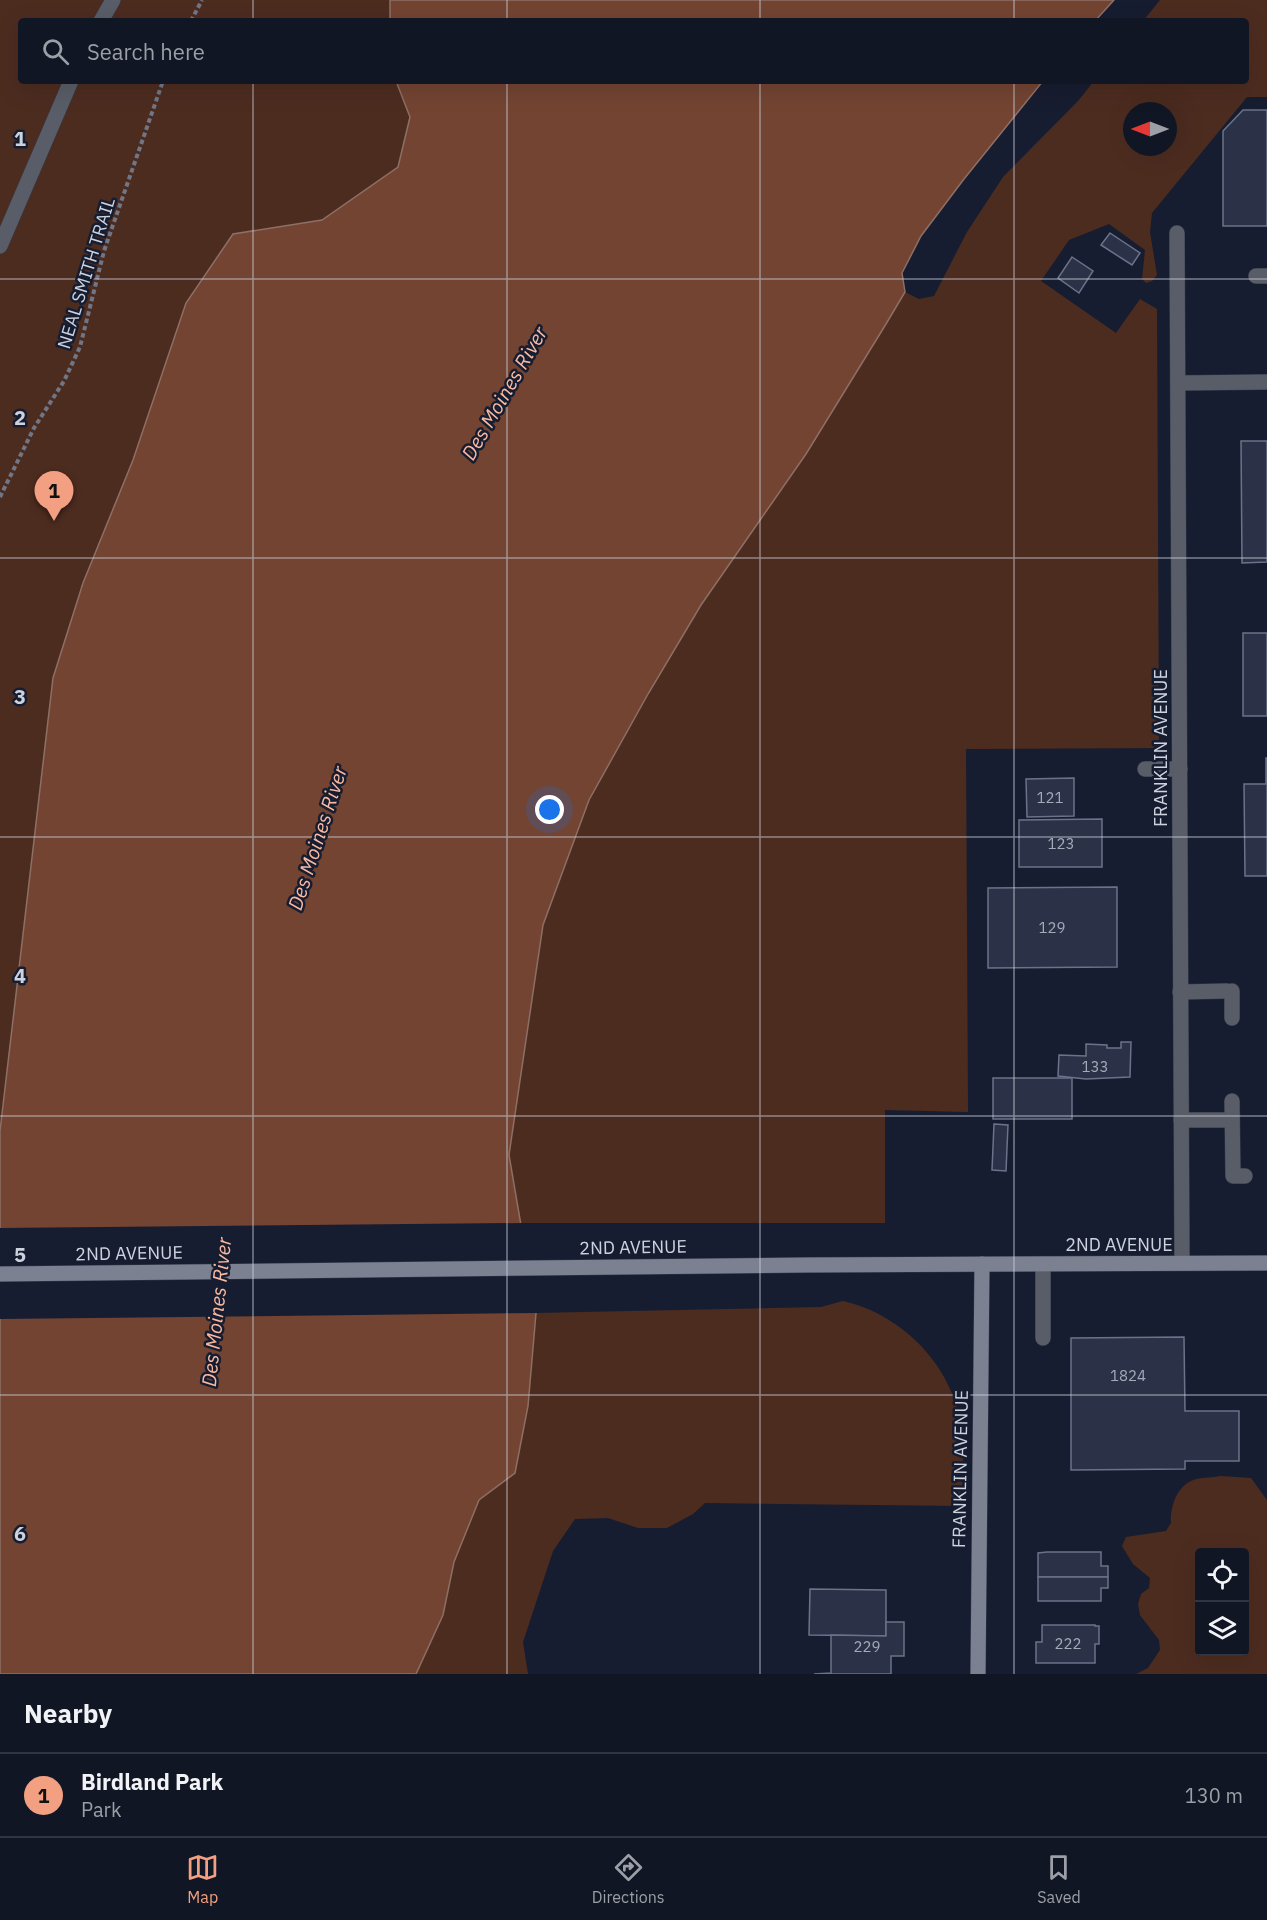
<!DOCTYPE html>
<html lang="en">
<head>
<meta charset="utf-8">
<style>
  body { margin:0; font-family:"IBM Plex Sans",sans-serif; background:#1e2331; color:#f1f3f6 }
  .controls { position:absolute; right:18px; bottom:18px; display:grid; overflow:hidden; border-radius:6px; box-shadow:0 6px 24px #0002 }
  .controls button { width:54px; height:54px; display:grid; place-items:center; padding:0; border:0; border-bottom:2px solid #303541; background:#111624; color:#f1f3f6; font:30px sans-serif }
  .compass { position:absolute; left:1123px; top:102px; width:54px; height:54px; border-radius:50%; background:#111624; box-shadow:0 6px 24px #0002; rotate:270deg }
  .you { position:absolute; left:550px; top:810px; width:21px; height:21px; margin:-15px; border:4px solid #fff; border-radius:50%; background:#1a73e8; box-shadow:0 0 0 9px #1a73e833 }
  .badge { display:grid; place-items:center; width:39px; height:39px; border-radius:50%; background:#f2a081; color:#111; font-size:20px; font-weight:700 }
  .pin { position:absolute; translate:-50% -50px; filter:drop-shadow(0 2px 3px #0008) }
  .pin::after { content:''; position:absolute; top:32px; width:21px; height:18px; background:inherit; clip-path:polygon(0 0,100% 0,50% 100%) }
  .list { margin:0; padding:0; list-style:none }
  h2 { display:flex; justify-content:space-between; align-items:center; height:78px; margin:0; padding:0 24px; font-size:26px }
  h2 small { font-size:20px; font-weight:400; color:#9c9fa6 }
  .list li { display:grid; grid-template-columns:39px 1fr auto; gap:18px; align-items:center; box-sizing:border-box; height:84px; padding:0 24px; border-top:2px solid #303541 }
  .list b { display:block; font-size:22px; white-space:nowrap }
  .list p { margin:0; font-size:20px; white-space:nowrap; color:#9c9fa6 }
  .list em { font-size:20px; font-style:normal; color:#9c9fa6 }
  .icon { flex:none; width:33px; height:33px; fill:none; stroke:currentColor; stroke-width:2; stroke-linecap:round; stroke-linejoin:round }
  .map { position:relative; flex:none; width:1267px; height:1674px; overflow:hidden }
  .search { position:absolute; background:#111624; box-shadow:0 6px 24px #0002; left:18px; right:18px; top:18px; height:66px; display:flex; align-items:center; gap:15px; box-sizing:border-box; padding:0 21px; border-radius:6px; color:#9c9fa6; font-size:22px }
  .sheet { height:162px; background:#111624 }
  nav { display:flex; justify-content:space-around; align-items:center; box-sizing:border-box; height:84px; border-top:2px solid #303541; background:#111624; font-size:16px; color:#9c9fa6 }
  nav a { display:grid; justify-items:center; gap:3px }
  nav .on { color:#f2a081 }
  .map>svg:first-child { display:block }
  .green { fill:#4d2c20; fill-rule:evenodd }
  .water { fill:#734432; stroke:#8e6f66; stroke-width:1.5 }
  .pier { fill:#171d30 }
  .building { fill:#2b3247; stroke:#6b738b; stroke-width:1.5 }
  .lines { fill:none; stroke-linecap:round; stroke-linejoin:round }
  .service-casing { stroke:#343a4c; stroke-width:16 }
  .minor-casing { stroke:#343a4c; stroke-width:16 }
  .tertiary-casing { stroke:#343a4c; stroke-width:16 }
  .secondary-casing { stroke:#343a4c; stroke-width:16 }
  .path { stroke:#717686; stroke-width:4; stroke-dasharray:4.5 3; stroke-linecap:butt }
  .service { stroke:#595d67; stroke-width:15 }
  .minor { stroke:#595d67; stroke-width:15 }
  .tertiary { stroke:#595d67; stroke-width:15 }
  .secondary { stroke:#7b8191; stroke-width:15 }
  .grid { fill:none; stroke:#cdd2df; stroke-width:1.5; stroke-opacity:0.55 }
  .labels { text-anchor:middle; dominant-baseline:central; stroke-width:5; stroke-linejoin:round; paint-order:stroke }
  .number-label { font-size:15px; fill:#a4aab9 }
  .street-label { font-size:18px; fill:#cdd2df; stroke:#171d30 }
  .water-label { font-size:20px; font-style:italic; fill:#fabaa2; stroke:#171d30 }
  .grid-label { font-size:20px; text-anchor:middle; font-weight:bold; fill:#cdd2df; stroke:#171d30; stroke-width:5; stroke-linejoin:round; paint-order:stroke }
</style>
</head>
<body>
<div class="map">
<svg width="1267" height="1674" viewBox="0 0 1267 1674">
  <rect width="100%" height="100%" fill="#171d30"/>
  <!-- green -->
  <g class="green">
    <polygon points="0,0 390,0 390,21 21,21 21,81 396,81 410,117 398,167 322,220 234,234 133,460 83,583 53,678 0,1131"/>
    <path d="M1160 0H1267V97H1247L1152 213 1150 232 1157 275 1152 281 1146 283 1142 279 1145 250 1109 224 1069 240 1041 281 1116 333 1140 299 1157 309 1159 748 966 749 968 1112 885 1110V1223H519L516 1192 509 1155 543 925 589 800 648 694 701 605 806 454 905 292 919 299 934 296 967 232 1003 177 1078 101 1094 81H1246V21H1143ZM1132 111H1168V147H1132Z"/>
    <path d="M843 1301C904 1315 955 1368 962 1432 964 1456 962 1481 962 1506L705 1503 693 1514 667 1528H638L608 1518 575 1519 553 1551 523 1642 528 1674H416L443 1615 454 1562 479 1500 515 1473 528 1406 536 1313 821 1307Z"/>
    <path d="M1220 1476 1251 1478 1267 1500V1674H1136L1148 1668 1160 1650 1159 1640 1140 1615 1138 1604 1141 1594 1149 1588 1150 1578 1133 1564 1122 1546 1126 1537 1166 1531 1171 1523C1170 1508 1176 1488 1191 1481 1199 1477 1212 1478 1220 1476ZM1200 1552H1244V1652H1200Z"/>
  </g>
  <!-- water -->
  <g class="water">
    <polygon points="390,0 1114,0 1095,21 390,21"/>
    <polygon points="396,81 1043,81 964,179 921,236 902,273 905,292 886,324 806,454 701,605 648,694 589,800 543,925 509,1155 536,1313 528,1406 515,1473 479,1500 454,1562 443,1615 416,1674 0,1674 0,1131 53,678 83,583 133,460 186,303 233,234 322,220 398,167 410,117"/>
  </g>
  <!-- pier -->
  <polygon class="pier" points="522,1223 539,1313 0,1319 0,1228"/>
  <!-- building -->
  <g class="building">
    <polygon points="1243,110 1267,110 1267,226 1223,226 1223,131"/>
    <polygon points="1110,233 1140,253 1132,265 1101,245"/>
    <polygon points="1072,257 1093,271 1079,293 1058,278"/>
    <polygon points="1241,441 1267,441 1267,562 1242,563"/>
    <rect x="1243" y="633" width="24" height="83"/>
    <polygon points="1266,758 1267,758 1267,876 1245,876 1244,784 1266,784"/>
    <polygon points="1074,778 1074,816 1027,817 1026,779"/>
    <polygon points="1102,819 1102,867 1019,867 1019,820"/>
    <polygon points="1117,887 1117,967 988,968 988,888"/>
    <polygon points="1121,1042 1131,1042 1130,1077 1086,1079 1058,1076 1059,1055 1086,1056 1086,1044 1107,1045 1107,1048 1121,1048"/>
    <rect x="993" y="1078" width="79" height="41"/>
    <polygon points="994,1124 1008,1125 1006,1171 992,1170"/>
    <polygon points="1184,1337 1185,1411 1239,1411 1239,1461 1185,1461 1185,1469 1071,1470 1071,1338"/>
    <polygon points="1047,1552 1101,1552 1101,1566 1108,1566 1108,1577 1038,1577 1038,1553"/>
    <polygon points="1038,1577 1108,1577 1108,1588 1101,1588 1101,1601 1038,1601"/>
    <polygon points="810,1589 886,1590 886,1636 809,1635"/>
    <polygon points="886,1622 904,1622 904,1656 891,1656 891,1674 814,1674 831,1673 831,1635 886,1636"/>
    <polygon points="1042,1625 1095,1625 1095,1626 1099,1626 1099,1644 1095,1644 1095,1663 1036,1663 1036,1642 1042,1642"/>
  </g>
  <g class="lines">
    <!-- service casing -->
    <g class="service-casing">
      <g id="service">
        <polyline points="1256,276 1267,276"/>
        <polyline points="1145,769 1180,769"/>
        <polyline points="1232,991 1232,1018"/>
        <polyline points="1180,992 1227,991"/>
        <polyline points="1232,1101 1233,1176 1245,1176"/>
        <polyline points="1181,1120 1232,1120"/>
        <polyline points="1043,1264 1043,1338"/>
      </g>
    </g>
    <!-- minor casing -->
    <g class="minor-casing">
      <g id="minor">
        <polyline points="1177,233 1182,1263"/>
        <polyline points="1178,383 1267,382"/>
      </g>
    </g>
    <!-- tertiary casing -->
    <g class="tertiary-casing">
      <g id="tertiary">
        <polyline points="101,21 113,0"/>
        <polyline points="0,246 71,81"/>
      </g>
    </g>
    <!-- secondary casing -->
    <g class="secondary-casing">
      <g id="secondary">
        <polyline points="0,1274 806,1265 1267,1263"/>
        <polyline points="978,1674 982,1264"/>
      </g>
    </g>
    <!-- path -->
    <g class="path">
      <polyline points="191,21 202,0"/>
      <polyline points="0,497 34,428 64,381 80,347 104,251 163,81"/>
    </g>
    <!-- service -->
    <use href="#service" class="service"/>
    <!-- minor -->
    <use href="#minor" class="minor"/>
    <!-- tertiary -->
    <use href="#tertiary" class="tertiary"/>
    <!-- secondary -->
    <use href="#secondary" class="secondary"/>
  </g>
  <!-- grid -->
  <path class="grid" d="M253 0V21M507 0V21M760 0V21M1014 0V21M253 81V1674M507 81V1674M760 81V1674M1014 81V1674M0 279H1267M0 558H1267M0 837H1267M0 1116H1267M0 1395H1267"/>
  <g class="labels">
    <!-- number labels -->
    <g class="number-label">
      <text x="1050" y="797">121</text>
      <text x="1061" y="843">123</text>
      <text x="1052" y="927">129</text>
      <text x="1095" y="1066">133</text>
      <text x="1128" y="1375">1824</text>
      <text x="1068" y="1643">222</text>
      <text x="867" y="1646">229</text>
    </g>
    <!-- street labels -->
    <g class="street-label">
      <text transform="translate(86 273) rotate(-73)">NEAL SMITH TRAIL</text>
      <text transform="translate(1160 748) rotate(-90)">FRANKLIN AVENUE</text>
      <text x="1119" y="1244">2ND AVENUE</text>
      <text transform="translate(633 1247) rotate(-1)">2ND AVENUE</text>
      <text transform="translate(129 1253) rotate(-1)">2ND AVENUE</text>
      <text transform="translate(960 1469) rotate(-89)">FRANKLIN AVENUE</text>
    </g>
    <!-- water labels -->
    <g class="water-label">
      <text transform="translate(504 393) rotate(-60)">Des Moines River</text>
      <text transform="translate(317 838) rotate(-72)">Des Moines River</text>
      <text transform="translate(216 1312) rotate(-84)">Des Moines River</text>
    </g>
  </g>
  <g class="grid-label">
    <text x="20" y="146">1</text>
    <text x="20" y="425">2</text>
    <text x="20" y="704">3</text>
    <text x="20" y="983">4</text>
    <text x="20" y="1262">5</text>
    <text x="20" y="1541">6</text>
  </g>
</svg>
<div class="controls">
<button><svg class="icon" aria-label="locate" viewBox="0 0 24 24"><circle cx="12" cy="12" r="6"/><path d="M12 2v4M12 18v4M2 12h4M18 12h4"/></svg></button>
<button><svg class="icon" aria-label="layers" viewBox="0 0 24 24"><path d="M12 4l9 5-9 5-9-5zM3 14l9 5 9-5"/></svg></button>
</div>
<svg class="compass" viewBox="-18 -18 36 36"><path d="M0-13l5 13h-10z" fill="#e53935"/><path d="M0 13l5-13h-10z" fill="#9c9fa6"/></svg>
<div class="you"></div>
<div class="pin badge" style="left:54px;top:521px">1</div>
<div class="search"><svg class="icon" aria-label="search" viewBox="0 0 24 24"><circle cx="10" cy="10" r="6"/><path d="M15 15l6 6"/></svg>Search here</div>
</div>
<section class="sheet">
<h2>Nearby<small></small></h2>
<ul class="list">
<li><span class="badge">1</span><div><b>Birdland Park</b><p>Park</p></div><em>130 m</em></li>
</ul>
</section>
<nav>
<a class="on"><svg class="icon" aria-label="map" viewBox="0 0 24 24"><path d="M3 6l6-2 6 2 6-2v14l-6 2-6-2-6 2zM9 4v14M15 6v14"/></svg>Map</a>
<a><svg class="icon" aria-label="directions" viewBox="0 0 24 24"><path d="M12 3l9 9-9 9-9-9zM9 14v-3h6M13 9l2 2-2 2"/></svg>Directions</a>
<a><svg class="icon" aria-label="saved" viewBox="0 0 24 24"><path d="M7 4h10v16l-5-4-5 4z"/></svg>Saved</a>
</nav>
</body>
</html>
